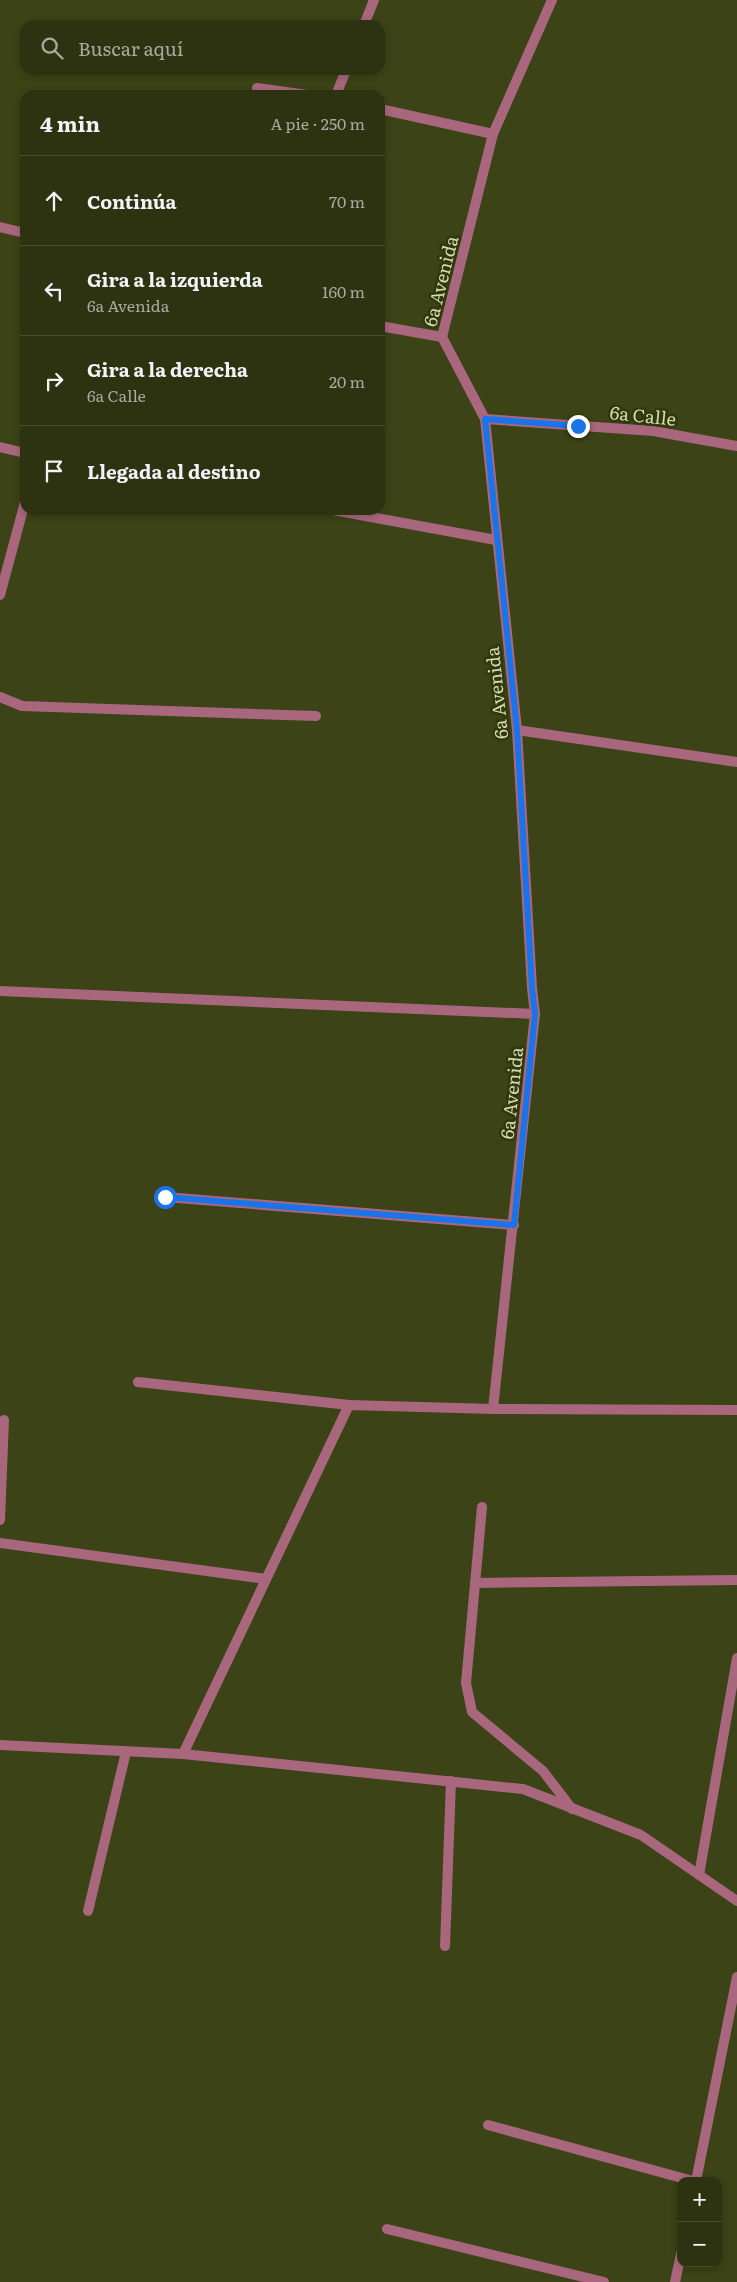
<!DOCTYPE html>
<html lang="es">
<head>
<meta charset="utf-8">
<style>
  body { margin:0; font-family:Literata,serif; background:#353a1a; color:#f1f3f6 }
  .controls { position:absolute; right:15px; bottom:15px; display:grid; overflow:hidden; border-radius:10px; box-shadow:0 2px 8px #0003 }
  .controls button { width:45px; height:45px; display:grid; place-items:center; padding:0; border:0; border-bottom:1px solid #484d31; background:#2d3211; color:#f1f3f6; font:25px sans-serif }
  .stop { position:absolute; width:15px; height:15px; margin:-11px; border:4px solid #1a73e8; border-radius:50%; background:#fff }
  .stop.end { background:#1a73e8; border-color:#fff; box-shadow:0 1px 5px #0008 }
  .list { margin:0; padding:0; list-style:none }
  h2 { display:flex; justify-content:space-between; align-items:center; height:65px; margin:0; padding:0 20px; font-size:21px }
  h2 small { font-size:16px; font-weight:400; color:#a7aa9f }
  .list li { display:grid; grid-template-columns:32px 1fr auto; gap:15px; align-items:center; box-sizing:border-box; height:90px; padding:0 20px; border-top:1px solid #484d31 }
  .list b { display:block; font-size:19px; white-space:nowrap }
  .list p { margin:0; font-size:16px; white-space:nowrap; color:#a7aa9f }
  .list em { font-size:16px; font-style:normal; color:#a7aa9f }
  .icon { flex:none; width:28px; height:28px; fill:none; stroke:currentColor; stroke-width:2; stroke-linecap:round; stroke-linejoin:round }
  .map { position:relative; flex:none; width:737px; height:2282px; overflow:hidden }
  .search { position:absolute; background:#2d3211; box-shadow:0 2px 8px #0003; left:20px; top:20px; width:365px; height:55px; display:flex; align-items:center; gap:12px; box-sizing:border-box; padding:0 18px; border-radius:15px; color:#a7aa9f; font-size:19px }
  .panel { position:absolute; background:#2d3211; box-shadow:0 2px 8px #0003; left:20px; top:90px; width:365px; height:425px; border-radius:15px }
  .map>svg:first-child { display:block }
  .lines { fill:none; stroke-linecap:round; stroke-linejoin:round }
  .street { stroke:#a9677e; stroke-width:10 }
  .route { stroke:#1a73e8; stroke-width:6 }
  .labels { text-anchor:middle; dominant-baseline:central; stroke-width:5; stroke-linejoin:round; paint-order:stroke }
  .street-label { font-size:18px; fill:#d2dbb3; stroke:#32380b }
</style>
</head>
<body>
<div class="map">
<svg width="737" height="2282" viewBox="0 0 737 2282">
  <rect width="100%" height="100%" fill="#3c4317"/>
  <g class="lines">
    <!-- street -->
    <g class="street">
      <polyline points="364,25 374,0"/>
      <polyline points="257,88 307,95"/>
      <polyline points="336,95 346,70"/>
      <polyline points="380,109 493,134"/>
      <polyline points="0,227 25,233"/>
      <polyline points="380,326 442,337"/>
      <polyline points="485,419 653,431 737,446"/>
      <polyline points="0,447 25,453"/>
      <polyline points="333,510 496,540"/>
      <polyline points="0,595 25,502"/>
      <polyline points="0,697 22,706 316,716"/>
      <polyline points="517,730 737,762"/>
      <polyline points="0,991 535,1014"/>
      <polyline points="165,1197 514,1225"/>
      <polyline points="138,1382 349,1405"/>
      <polyline points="493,1409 535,1014 532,988 517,730 485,419 442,337 493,134 552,0"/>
      <polyline points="482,1507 466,1683 472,1712 543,1771 572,1809"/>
      <polyline points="0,1520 4,1420"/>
      <polyline points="0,1543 266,1579"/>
      <polyline points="475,1583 737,1580"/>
      <polyline points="0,1745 183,1754 523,1789 641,1835 737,1901"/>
      <polyline points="183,1754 349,1405 493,1409 737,1410"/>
      <polyline points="699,1875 737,1658"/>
      <polyline points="88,1911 126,1752"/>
      <polyline points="445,1946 451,1781"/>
      <polyline points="488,2125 693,2181"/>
      <polyline points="696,2181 737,1977"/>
      <polyline points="387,2229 604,2282"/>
      <polyline points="675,2282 681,2254"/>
    </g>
  </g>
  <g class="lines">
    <!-- route -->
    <polyline class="route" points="165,1197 514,1225 535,1014 532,988 517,730 485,419 578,426"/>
  </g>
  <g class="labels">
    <!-- street labels -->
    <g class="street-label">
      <text transform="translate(440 281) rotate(-76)">6a Avenida</text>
      <text transform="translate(643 415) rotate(6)">6a Calle</text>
      <text transform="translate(496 693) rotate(-96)">6a Avenida</text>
      <text transform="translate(511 1093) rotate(-84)">6a Avenida</text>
    </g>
  </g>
</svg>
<div class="controls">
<button>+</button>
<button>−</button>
</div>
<div class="stop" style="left:165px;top:1197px"></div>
<div class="stop end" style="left:578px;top:426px"></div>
<div class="search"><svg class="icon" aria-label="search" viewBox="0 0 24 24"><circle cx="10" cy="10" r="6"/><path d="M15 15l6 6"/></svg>Buscar aquí</div>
<section class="panel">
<h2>4 min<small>A pie · 250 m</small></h2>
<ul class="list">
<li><svg class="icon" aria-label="ahead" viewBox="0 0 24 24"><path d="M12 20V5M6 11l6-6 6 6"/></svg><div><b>Continúa</b></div><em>70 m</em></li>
<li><svg class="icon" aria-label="left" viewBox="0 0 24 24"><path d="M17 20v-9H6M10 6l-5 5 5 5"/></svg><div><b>Gira a la izquierda</b><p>6a Avenida</p></div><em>160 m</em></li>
<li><svg class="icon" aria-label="right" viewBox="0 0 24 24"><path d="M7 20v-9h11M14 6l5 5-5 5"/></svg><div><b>Gira a la derecha</b><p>6a Calle</p></div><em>20 m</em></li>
<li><svg class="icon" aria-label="arrive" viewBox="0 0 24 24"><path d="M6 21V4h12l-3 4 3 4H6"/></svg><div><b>Llegada al destino</b></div></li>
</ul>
</section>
</div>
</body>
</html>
